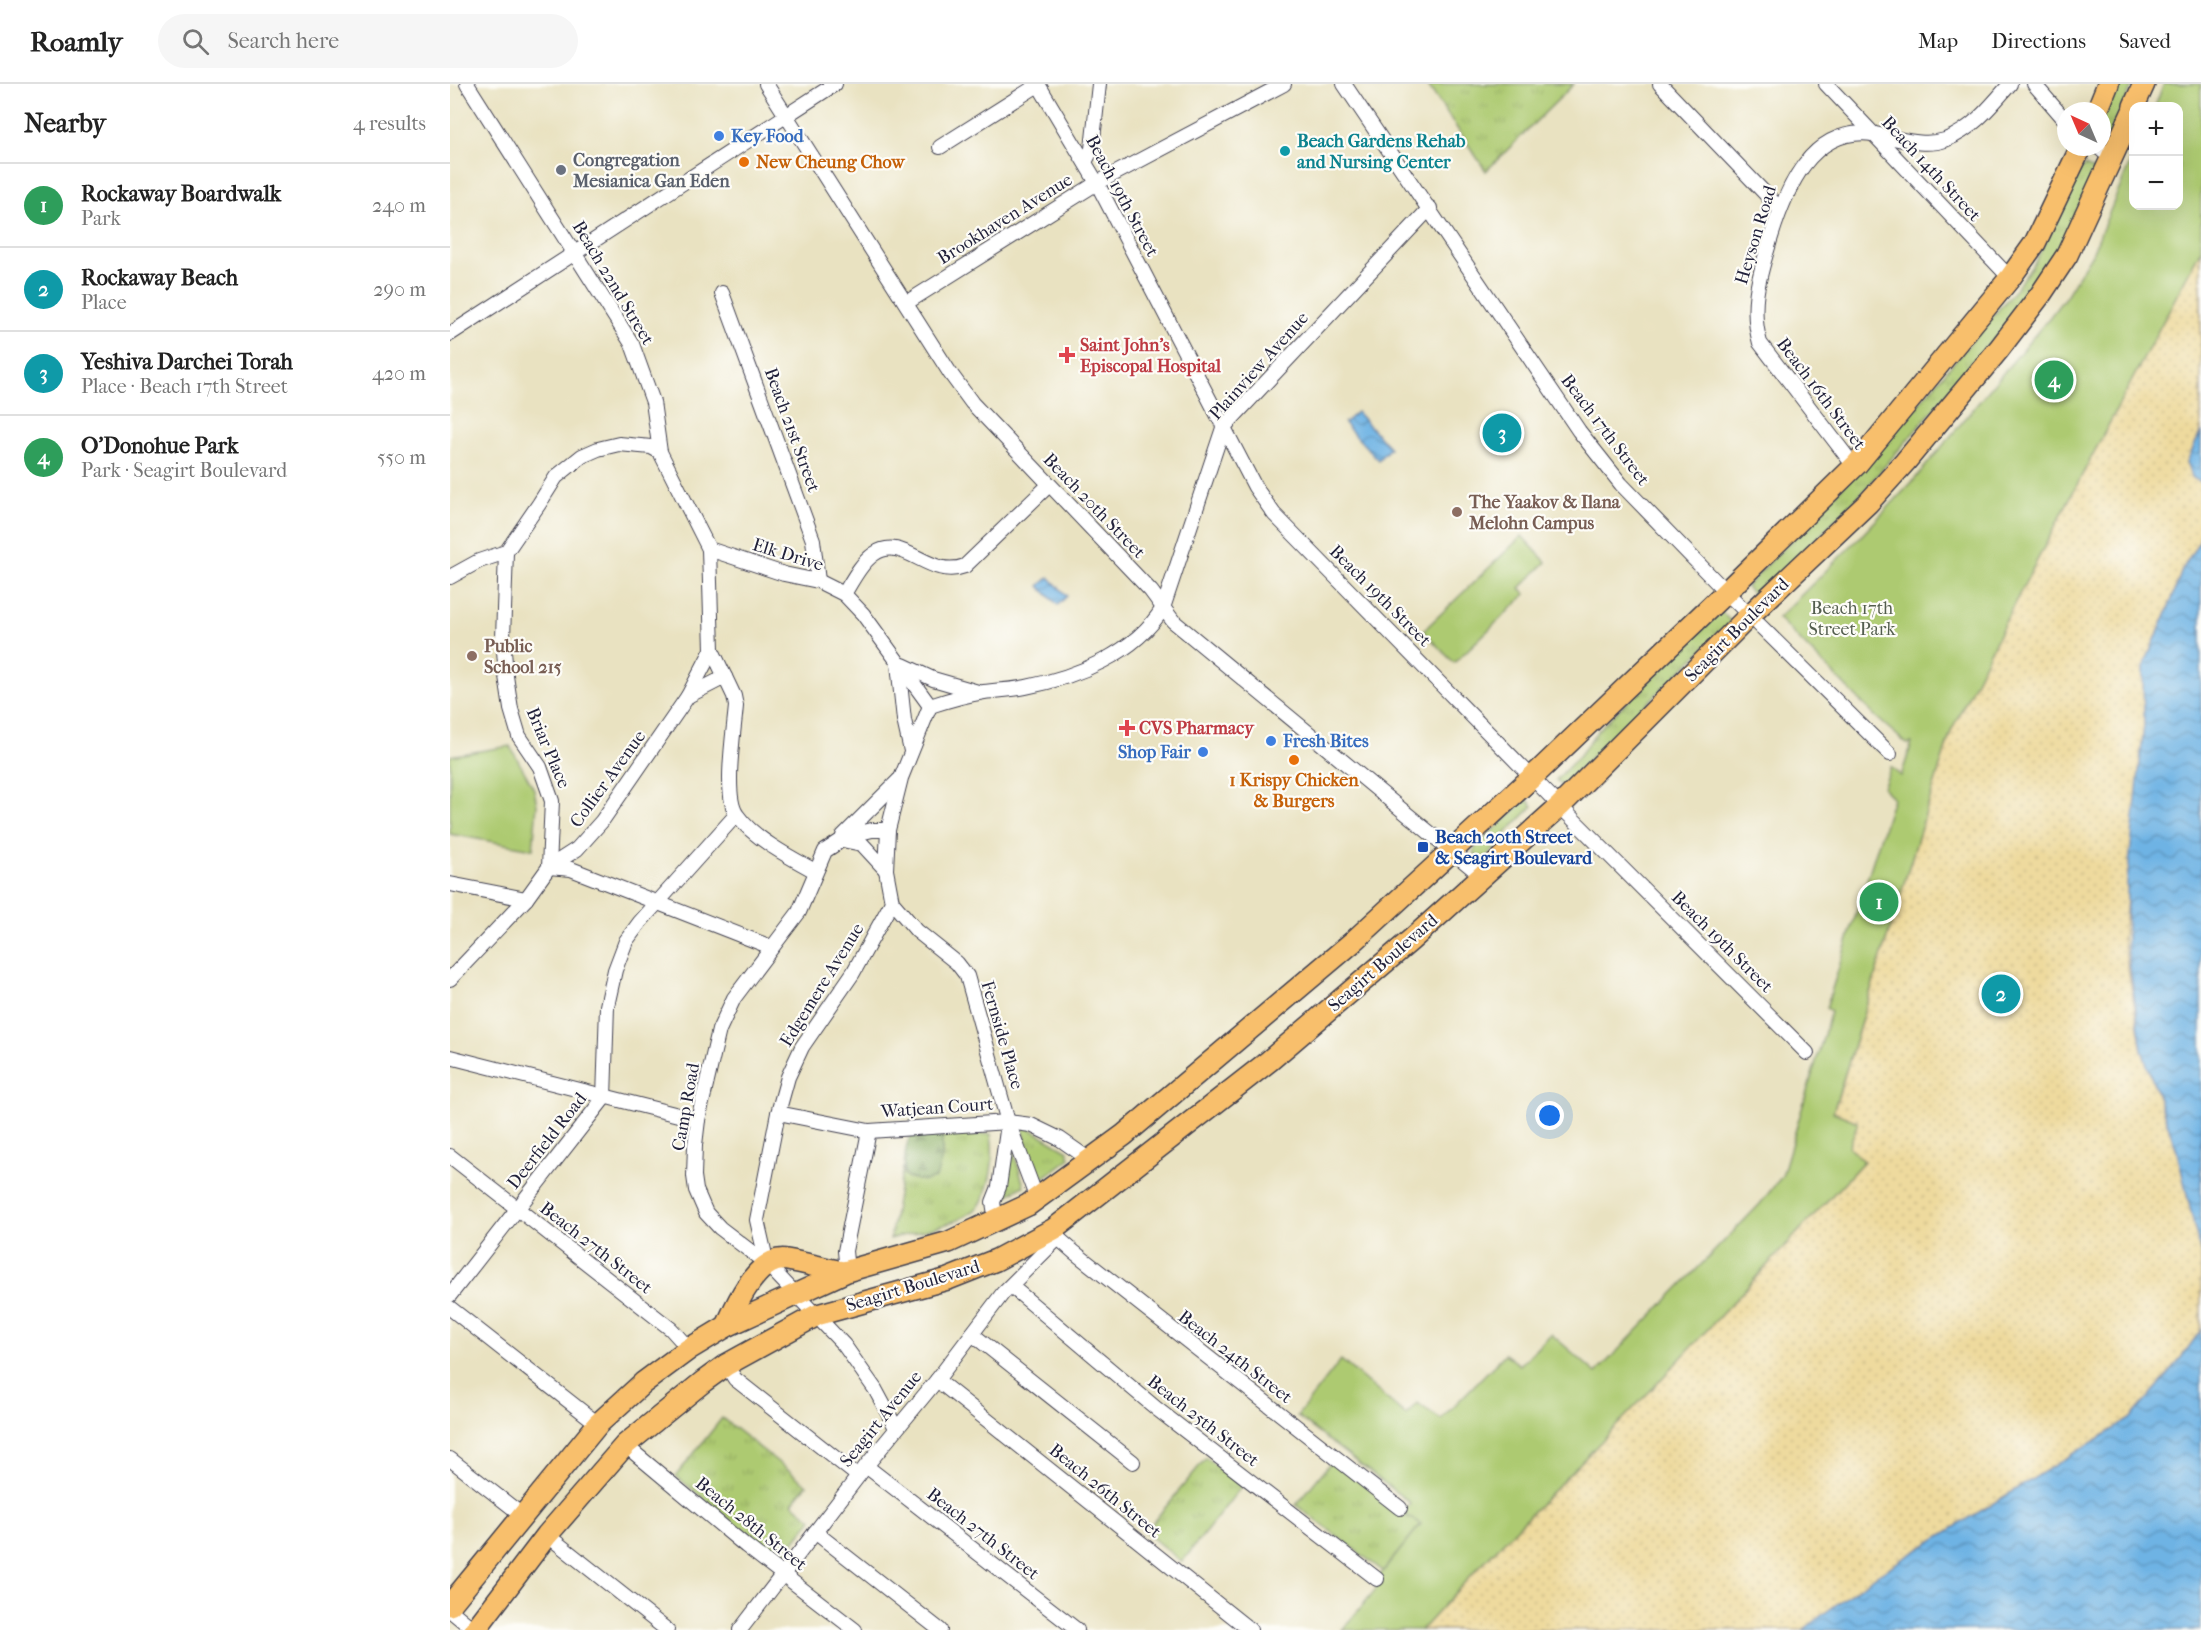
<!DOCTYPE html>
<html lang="en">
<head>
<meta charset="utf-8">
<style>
  body { margin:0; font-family:"IM FELL French Canon",serif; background:#f6f6f6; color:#222 }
  .controls { position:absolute; right:18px; top:18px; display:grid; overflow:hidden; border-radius:12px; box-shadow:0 6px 24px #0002 }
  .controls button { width:54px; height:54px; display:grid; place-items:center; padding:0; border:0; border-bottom:2px solid #e0e0e0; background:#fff; color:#222; font:30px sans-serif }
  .compass { position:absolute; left:1607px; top:18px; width:54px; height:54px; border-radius:50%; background:#fff; box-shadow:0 6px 24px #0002; rotate:316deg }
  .you { position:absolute; left:1100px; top:1032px; width:21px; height:21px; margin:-15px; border:4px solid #fff; border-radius:50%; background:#1a73e8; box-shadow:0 0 0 9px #1a73e833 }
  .badge { display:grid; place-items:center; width:39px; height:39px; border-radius:50%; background:#111827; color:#fff; font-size:20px; font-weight:700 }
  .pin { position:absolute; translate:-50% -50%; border:3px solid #fff; box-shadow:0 2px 6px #0006 }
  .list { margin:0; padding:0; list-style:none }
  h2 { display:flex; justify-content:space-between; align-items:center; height:78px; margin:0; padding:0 24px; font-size:26px }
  h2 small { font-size:20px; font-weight:400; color:#767676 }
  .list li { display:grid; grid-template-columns:39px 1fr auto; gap:18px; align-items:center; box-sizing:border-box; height:84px; padding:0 24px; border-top:2px solid #e0e0e0 }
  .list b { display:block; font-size:22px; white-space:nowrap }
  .list p { margin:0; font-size:20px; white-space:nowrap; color:#767676 }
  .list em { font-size:20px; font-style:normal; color:#767676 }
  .icon { flex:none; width:33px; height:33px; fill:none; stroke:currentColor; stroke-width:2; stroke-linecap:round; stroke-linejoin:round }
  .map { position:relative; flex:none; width:1751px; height:1546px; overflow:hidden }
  header { display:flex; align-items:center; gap:36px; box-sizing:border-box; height:84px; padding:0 30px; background:#fff; border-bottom:2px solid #e0e0e0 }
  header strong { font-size:28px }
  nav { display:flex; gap:33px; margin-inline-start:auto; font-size:21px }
  .search { width:420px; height:54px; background:#f6f6f6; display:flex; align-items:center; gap:15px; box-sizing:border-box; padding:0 21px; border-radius:33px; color:#767676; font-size:22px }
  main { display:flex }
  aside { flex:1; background:#fff }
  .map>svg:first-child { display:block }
  .grass { fill:url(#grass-tufts); stroke:#687656; stroke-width:1.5 }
  .forest { fill:url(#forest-firs); stroke:#56684f; stroke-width:1.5 }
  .sand { fill:url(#sand-dots); stroke:#887e6c; stroke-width:1.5 }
  .green { fill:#adca71; stroke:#687656; stroke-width:1.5 }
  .water { fill:url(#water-waves); stroke:#486a90; stroke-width:1.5 }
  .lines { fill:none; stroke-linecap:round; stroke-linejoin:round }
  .minor-casing { stroke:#403f4f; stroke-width:16 }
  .primary-casing { stroke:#403f4f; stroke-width:24 }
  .minor { stroke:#fff; stroke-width:14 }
  .primary { stroke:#f8bf6c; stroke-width:21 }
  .shop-dot { fill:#3f7fe0; stroke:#fdfcf7; stroke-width:2 }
  .culture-dot { fill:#0f9aa8; stroke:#fdfcf7; stroke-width:2 }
  .food-dot { fill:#e8710a; stroke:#fdfcf7; stroke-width:2 }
  .worship-dot { fill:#6b7280; stroke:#fdfcf7; stroke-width:2 }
  .health-dot { fill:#e0444e; stroke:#fdfcf7; stroke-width:2 }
  .education-dot { fill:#8d6e63; stroke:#fdfcf7; stroke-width:2 }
  .transit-dot { fill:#1a4fb4; stroke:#fdfcf7; stroke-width:2 }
  .labels { text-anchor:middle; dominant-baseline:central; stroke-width:4.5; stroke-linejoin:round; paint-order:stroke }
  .shop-label { font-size:18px; font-weight:bold; fill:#366cbe; stroke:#fdfcf7; text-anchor:start }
  .culture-label { font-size:18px; font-weight:bold; fill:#0d838f; stroke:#fdfcf7; text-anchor:start }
  .worship-label { font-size:18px; font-weight:bold; fill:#5b616d; stroke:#fdfcf7; text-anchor:start }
  .food-label { font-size:18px; font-weight:bold; fill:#c56008; stroke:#fdfcf7; text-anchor:start }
  .street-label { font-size:18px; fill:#22223b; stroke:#fdfcf7 }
  .health-label { font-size:18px; font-weight:bold; fill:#be3a42; stroke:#fdfcf7; text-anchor:start }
  .education-label { font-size:18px; font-weight:bold; fill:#785e54; stroke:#fdfcf7; text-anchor:start }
  .park-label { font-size:18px; fill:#535d4e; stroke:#fdfcf7 }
  .transit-label { font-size:18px; font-weight:bold; fill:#164399; stroke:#fdfcf7; text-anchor:start }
</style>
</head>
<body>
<header>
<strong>Roamly</strong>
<div class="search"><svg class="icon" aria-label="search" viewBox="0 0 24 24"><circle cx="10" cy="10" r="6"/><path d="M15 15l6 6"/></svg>Search here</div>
<nav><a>Map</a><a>Directions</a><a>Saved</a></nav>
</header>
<main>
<aside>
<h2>Nearby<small>4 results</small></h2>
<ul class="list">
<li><span class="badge" style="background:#2e9e5b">1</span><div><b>Rockaway Boardwalk</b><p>Park</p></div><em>240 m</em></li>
<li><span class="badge" style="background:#0f9aa8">2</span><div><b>Rockaway Beach</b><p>Place</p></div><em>290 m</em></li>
<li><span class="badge" style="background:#0f9aa8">3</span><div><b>Yeshiva Darchei Torah</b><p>Place · Beach 17th Street</p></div><em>420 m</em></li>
<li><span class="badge" style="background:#2e9e5b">4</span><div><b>O'Donohue Park</b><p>Park · Seagirt Boulevard</p></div><em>550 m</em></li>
</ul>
</aside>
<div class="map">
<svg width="1751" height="1546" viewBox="0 0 1751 1546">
  <defs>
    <pattern id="grass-tufts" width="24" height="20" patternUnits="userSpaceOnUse" patternTransform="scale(1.5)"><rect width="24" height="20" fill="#adca71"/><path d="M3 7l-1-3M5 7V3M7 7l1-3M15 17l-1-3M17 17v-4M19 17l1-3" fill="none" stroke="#95ad63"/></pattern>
    <pattern id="forest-firs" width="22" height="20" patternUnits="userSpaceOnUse" patternTransform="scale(1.5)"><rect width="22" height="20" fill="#8aae63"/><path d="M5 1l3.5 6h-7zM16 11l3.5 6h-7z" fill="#708d53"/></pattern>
    <pattern id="sand-dots" width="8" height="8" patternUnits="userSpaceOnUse" patternTransform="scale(1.5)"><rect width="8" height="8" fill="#eeda9e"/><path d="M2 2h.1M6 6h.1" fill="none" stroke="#ccbb89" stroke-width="1.8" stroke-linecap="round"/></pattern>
    <pattern id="water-waves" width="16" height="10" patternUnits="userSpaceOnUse" patternTransform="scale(1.5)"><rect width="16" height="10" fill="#6eb3e4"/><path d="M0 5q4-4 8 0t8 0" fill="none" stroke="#5a91ba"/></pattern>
  </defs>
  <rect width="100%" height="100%" fill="#fdfcf7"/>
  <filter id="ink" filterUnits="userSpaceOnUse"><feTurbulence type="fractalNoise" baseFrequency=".0167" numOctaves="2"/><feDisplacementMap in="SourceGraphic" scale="12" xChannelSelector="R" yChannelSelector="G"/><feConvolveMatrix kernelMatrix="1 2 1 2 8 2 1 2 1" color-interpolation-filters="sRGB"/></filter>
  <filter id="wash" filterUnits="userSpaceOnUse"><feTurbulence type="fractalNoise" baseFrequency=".008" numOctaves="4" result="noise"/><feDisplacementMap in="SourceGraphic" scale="24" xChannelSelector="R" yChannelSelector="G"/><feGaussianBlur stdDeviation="1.35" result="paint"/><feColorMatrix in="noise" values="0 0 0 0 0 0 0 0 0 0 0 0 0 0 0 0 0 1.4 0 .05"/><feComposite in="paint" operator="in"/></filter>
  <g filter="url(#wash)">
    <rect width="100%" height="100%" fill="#e9e2c1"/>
    <!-- grass -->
    <g class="grass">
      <polygon points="977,0 1124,0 1036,87"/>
      <polygon points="1665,0 1683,0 1660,52 1653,56 1652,32"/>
      <polygon points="1635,82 1644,86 1645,90 1625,137 1594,192 1551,247 1410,411 1307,514 1296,503 1438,356 1560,212 1585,178 1608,135 1629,87"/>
      <polygon points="1271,527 1281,538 1112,702 1106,696 1130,671 1148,646"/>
      <polygon points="1077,715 1083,722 1058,747 1045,765 1035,774 1027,773 1024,768 1026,762"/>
      <polygon points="572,1040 618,1067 620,1074 593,1094 589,1096 585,1095 581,1084"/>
      <path d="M541 1050C543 1064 543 1074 541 1088 539 1098 535 1115 528 1123 511 1141 464 1148 440 1155L453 1083 454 1090 457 1094 475 1097 492 1073V1052Z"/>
      <polygon points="560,1055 574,1102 551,1115"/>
      <polygon points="272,1334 357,1401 342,1419 362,1435 333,1472 321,1471 226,1392"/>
      <polygon points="756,1374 792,1402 732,1478 695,1448"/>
      <polygon points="881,1378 971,1440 933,1487 846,1421"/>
    </g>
    <!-- forest -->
    <path class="forest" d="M470 1048 492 1052V1073L486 1094 475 1097 457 1094C452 1086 455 1059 461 1052 464 1048 466 1049 470 1048Z"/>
    <!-- sand -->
    <polygon class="sand" points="1751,165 1751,347 1737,378 1742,393 1751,399 1751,454 1732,486 1719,523 1693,584 1694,641 1673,854 1692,966 1727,1067 1751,1170 1751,1246 1723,1285 1680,1335 1422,1494 1352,1546 971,1546 1025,1487 1203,1304 1414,1077 1399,1063 1383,1029 1501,647 1562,524"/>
    <!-- green -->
    <g class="green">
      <polygon points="1714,0 1751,0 1751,165 1562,524 1501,647 1383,1028 1408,1038 1399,1063 1414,1077 1203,1304 1025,1487 971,1546 892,1546 926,1505 927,1495 971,1440 952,1429 960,1419 847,1332 891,1276 956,1331 967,1319 991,1335 1055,1270 1070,1281 1101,1250 1146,1289 1310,1120 1332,1092 1381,927 1376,924 1443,714 1433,704 1441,683 1451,692 1462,659 1457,660 1426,633 1328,534 1413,450 1464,396 1599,234 1616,212 1642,170 1683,72 1684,122 1728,122 1728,22 1705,22"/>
      <polygon points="1072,452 1096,478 1070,504 1076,510 1004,579 973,547"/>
      <polygon points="60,662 84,705 87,721 83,765 0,750 0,672"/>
    </g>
    <!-- water -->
    <g class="water">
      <polygon points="907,328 940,364 928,376 894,339"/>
      <polygon points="1751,347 1751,399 1742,393 1737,378"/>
      <polygon points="1751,454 1751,1172 1727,1067 1692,966 1677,862 1677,798 1694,641 1693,584 1719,523 1732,486"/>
      <polygon points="599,493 617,512 608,521 589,502"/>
      <polygon points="1751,1246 1751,1546 1352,1546 1422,1494 1680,1335 1723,1285"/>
    </g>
  </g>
  <g filter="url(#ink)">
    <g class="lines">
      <!-- minor casing -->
      <g class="minor-casing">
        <g id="minor">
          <polyline points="316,0 500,289 522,319 701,507 723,537 1032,792"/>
          <polyline points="588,0 647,99 781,357 805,403 824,430 1110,722 1357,969"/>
          <polyline points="894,0 1129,347 1171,400 1276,508 1440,670"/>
          <polyline points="1210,0 1330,125"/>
          <polyline points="1376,0 1560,194"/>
          <polyline points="1584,0 1616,37"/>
          <polyline points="490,63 588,1"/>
          <polyline points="1648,63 1662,75"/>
          <polyline points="635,78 642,65 649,0"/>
          <polyline points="272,209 363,456 368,497"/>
          <polyline points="456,219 647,99 834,0"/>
          <polyline points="0,250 385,0"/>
          <path d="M1404 382 1310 259C1299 220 1310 190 1321 153 1336 105 1361 42 1423 50 1447 53 1471 64 1495 56 1522 46 1542 21 1560 0"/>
          <polyline points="259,465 334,490 368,497 394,510 413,530 480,622"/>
          <polyline points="56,468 53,554 56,592 61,625 69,652 90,683 102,717 99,783 121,785 321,863"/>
          <polyline points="0,493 29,477 56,468 89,420 106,393 132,372 148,365 169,360 201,363 210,368"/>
          <path d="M394 510C402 497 411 479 424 470 454 449 478 496 515 482L599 401"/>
          <polyline points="448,580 454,636 461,667"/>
          <polyline points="453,581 483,595 528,608"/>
          <path d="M275 593 284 612 286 622C284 647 273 713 287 731 303 754 341 774 365 787"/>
          <polyline points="238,612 262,566"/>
          <path d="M480 622C498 616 515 611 534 608 548 606 562 606 576 603 626 593 685 570 713 524L773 344 980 124"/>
          <polyline points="480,622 451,694 438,746 436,786 442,818 467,847 507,879 517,892 558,1038 587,1115"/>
          <polyline points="438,746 422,746 398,752 375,767 349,828 284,914 269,946 248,1036 245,1061 244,1092 246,1106 256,1129 270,1144 317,1180 394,1261 425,1305 446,1344"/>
          <polyline points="393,752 449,696"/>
          <polyline points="392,756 412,760 436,786"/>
          <polyline points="0,800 76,815"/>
          <polyline points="0,895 76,815 99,783 127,765 152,737 238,612 275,593 262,566 259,465 210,368 203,318 182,260 17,0"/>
          <polyline points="0,973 248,1036"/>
          <polyline points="328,1029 419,1047 558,1038 581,1041 610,1055 640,1076"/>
          <polyline points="0,1072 221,1245 239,1265"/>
          <polyline points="546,1137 543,1118 549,1103 558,1040"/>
          <polyline points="605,1148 608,1154 624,1168 950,1424"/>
          <polyline points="317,1180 307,1136 328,1029 338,993 352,963 403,889 442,818"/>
          <polyline points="397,1187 395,1167 419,1047"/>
          <polyline points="561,1202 707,1325 927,1495"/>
          <polyline points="0,1211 154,1014 157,922 165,886 176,857 190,838 286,731"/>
          <polyline points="0,1224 148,1340"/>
          <polyline points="522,1250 683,1378"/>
          <polyline points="276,1281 285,1295 408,1392"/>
          <polyline points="487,1296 800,1546"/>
          <polyline points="175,1361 296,1462 405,1546"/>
          <polyline points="0,1375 72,1431"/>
          <polyline points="416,1382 627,1546"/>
          <polyline points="365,1448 490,1546"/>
          <polyline points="97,1451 217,1546"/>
          <polyline points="0,1526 24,1546"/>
          <polyline points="290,1546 416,1382 487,1296 553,1209 608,1154"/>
        </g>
      </g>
      <!-- primary casing -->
      <g class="primary-casing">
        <g id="primary">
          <polyline points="1684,22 1694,0"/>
          <polyline points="1647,27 1658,0"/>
          <path d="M277 1242C286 1220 308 1171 337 1176 356 1179 375 1185 393 1188"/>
          <polyline points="0,1521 148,1340 193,1299 239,1265 277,1242 397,1187 499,1158 578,1121 674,1051 904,857 1091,685 1276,508 1407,380 1560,194 1585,159 1631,63"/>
          <polyline points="25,1546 97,1451 175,1361 254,1297 276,1281 367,1231 498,1195 546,1176 604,1145 819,977 961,856 1110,722 1300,531 1418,419 1455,378 1549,265 1591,210 1617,171 1684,25"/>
        </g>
      </g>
      <!-- minor -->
      <use href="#minor" class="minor"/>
      <!-- primary -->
      <use href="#primary" class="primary"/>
    </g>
  </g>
  <!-- markers -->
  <g class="shop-dot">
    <circle cx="269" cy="52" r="6"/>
    <circle cx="821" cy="657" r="6"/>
    <circle cx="753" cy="668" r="6"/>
  </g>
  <circle class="culture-dot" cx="835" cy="67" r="6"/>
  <g class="food-dot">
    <circle cx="294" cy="78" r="6"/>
    <circle cx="844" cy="676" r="6"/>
  </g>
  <circle class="worship-dot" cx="111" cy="86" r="6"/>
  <g class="health-dot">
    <path d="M614 262h6v6h6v6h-6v6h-6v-6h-6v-6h6z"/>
    <path d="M674 635h6v6h6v6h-6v6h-6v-6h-6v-6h6z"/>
  </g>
  <g class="education-dot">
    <circle cx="1007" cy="428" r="6"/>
    <circle cx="22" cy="572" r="6"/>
  </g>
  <rect class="transit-dot" x="967" y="757" width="12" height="12" rx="3"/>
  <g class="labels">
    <!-- shop labels -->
    <g class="shop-label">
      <text x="281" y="52">Key Food</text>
      <text x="833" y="657">Fresh Bites</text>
      <text x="741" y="668" text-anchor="end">Shop Fair</text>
    </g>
    <!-- culture labels -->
    <g class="culture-label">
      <text x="847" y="57">Beach Gardens Rehab<tspan x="847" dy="21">and Nursing Center</tspan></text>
    </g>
    <!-- worship labels -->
    <g class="worship-label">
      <text x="123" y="76">Congregation<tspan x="123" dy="21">Mesianica Gan Eden</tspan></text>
    </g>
    <!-- food labels -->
    <g class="food-label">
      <text x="306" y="78">New Cheung Chow</text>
      <text x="844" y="696" text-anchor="middle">1 Krispy Chicken<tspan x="844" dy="21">&amp; Burgers</tspan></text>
    </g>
    <!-- street labels -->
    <g class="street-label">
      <text transform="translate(1481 85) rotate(47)">Beach 14th Street</text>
      <text transform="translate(672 112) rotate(62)">Beach 19th Street</text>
      <text transform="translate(555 135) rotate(-32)">Brookhaven Avenue</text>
      <text transform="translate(1306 151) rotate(-73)">Heyson Road</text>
      <text transform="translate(163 199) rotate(59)">Beach 22nd Street</text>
      <text transform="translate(809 282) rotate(-48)">Plainview Avenue</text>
      <text transform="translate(1371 310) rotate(53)">Beach 16th Street</text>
      <text transform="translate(342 346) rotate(70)">Beach 21st Street</text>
      <text transform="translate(1155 346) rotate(53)">Beach 17th Street</text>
      <text transform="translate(644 422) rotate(46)">Beach 20th Street</text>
      <text transform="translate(338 471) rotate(17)">Elk Drive</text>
      <text transform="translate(930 512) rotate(45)">Beach 19th Street</text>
      <text transform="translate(1287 546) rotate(-45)">Seagirt Boulevard</text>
      <text transform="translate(98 664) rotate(67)">Briar Place</text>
      <text transform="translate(158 695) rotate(-54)">Collier Avenue</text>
      <text transform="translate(1272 858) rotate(45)">Beach 19th Street</text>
      <text transform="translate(933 879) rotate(-41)">Seagirt Boulevard</text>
      <text transform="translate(372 901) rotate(-58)">Edgemere Avenue</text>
      <text transform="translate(552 951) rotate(74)">Fernside Place</text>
      <text transform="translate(236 1023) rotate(-80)">Camp Road</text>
      <text transform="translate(487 1024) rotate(-4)">Watjean Court</text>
      <text transform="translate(97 1057) rotate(-52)">Deerfield Road</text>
      <text transform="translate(146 1164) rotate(38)">Beach 27th Street</text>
      <text transform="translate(463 1202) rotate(-17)">Seagirt Boulevard</text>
      <text transform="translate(785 1273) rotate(38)">Beach 24th Street</text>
      <text transform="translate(431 1335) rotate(-51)">Seagirt Avenue</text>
      <text transform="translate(753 1337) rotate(38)">Beach 25th Street</text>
      <text transform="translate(655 1407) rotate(39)">Beach 26th Street</text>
      <text transform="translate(301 1440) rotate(39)">Beach 28th Street</text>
      <text transform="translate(533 1450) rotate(38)">Beach 27th Street</text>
    </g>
    <!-- health labels -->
    <g class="health-label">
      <text x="630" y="261">Saint John's<tspan x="630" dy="21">Episcopal Hospital</tspan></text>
      <text x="689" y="644">CVS Pharmacy</text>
    </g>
    <!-- education labels -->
    <g class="education-label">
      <text x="1019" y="418">The Yaakov &amp; Ilana<tspan x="1019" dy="21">Melohn Campus</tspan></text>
      <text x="34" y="562">Public<tspan x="34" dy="21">School 215</tspan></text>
    </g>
    <!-- park labels -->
    <g class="park-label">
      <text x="1402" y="524">Beach 17th<tspan x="1402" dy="21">Street Park</tspan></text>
    </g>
    <!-- transit labels -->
    <g class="transit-label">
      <text x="985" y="753">Beach 20th Street<tspan x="985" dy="21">&amp; Seagirt Boulevard</tspan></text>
    </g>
  </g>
</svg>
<div class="controls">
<button>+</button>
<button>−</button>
</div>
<svg class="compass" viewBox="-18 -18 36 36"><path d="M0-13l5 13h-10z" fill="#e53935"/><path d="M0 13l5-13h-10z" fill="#767676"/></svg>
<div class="you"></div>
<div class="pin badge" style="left:1429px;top:818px;background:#2e9e5b">1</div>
<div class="pin badge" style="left:1551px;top:910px;background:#0f9aa8">2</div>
<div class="pin badge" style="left:1052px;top:349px;background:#0f9aa8">3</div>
<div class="pin badge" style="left:1604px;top:296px;background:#2e9e5b">4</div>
</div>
</main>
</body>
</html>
